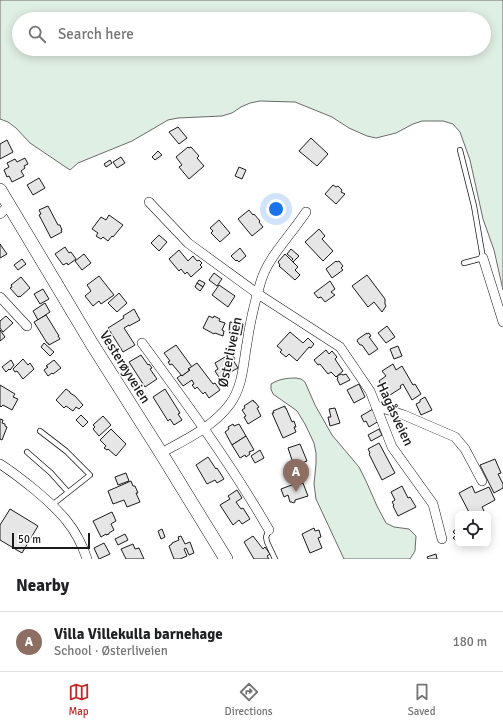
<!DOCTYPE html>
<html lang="en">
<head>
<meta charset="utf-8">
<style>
  body { margin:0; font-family:Signika,sans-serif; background:#f2f2f2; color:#202124 }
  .controls { position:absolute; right:12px; bottom:12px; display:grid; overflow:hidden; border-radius:8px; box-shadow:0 2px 10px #0003 }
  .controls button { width:36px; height:36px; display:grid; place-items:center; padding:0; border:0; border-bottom:1px solid #e0e0e0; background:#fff; color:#202124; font:20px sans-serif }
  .scale { position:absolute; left:12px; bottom:10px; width:78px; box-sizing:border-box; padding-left:4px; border:2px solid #1a1a1a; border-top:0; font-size:11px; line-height:14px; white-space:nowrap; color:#1a1a1a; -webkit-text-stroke:3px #fff; paint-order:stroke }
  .you { position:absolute; left:276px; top:209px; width:14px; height:14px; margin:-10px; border:3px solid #fff; border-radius:50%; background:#1a73e8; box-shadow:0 0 0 6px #1a73e833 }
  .badge { display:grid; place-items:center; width:26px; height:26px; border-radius:50%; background:#c62828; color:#fff; font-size:13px; font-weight:700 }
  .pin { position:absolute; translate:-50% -33px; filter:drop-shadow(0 1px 2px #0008) }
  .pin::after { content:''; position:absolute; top:21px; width:14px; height:12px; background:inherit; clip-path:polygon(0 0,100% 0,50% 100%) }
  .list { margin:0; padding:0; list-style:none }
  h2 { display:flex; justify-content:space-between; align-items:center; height:52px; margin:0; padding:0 16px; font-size:17px }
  h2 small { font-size:13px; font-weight:400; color:#757577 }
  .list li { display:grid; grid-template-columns:26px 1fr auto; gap:12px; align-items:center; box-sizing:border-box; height:60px; padding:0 16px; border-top:1px solid #e0e0e0 }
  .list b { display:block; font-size:15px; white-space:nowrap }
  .list p { margin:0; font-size:13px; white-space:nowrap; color:#757577 }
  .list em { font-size:13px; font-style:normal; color:#757577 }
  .icon { flex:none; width:22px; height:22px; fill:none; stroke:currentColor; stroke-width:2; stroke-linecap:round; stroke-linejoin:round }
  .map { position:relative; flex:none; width:503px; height:559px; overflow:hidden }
  .search { position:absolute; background:#fff; box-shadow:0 2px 10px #0003; left:12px; right:12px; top:12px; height:44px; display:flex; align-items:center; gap:10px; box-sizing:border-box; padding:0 14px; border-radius:22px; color:#757577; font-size:15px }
  .sheet { height:112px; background:#fff }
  nav { display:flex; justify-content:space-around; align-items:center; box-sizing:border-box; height:56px; border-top:1px solid #e0e0e0; background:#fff; font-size:11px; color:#757577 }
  nav a { display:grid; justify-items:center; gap:2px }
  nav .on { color:#c62828 }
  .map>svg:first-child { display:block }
  .green { fill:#e0efe3; stroke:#6a6a6a; fill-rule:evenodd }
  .building { fill:#e6e6e6; stroke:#1a1a1a }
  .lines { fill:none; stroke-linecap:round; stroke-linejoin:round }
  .lane-casing { stroke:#1a1a1a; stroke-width:6 }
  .street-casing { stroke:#1a1a1a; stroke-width:10 }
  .secondary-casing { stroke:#1a1a1a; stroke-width:14 }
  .lane { stroke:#fff; stroke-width:4.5 }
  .street { stroke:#fff; stroke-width:9 }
  .secondary { stroke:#fff; stroke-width:13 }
  .labels { text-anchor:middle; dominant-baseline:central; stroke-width:3; stroke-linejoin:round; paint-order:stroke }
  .street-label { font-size:14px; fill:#1a1a1a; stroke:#fff }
</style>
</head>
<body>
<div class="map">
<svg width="503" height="559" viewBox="0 0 503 559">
  <rect width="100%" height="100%" fill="#fff"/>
  <!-- green -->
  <g class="green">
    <path d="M0 0H503V290L494 250 483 219 470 160 460 132 453 124 443 121H422L413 124 396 133 376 138 367 136 349 128 332 117 295 102 260 101 250 103 241 107 232 113 222 116 178 118 168 120 132 141 78 163 70 170 30 143 16 128 8 122 0 119ZM19 19H484V49H19Z"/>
    <path d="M296 378 301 379 305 382 315 405 332 435 359 467 366 481 377 506 386 523 394 527 409 529 416 536 415 551 410 559H344L316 499 314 484 316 464V453L314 443 305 424 297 411 293 408 273 394 271 389V384C279 379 287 378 296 378Z"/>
  </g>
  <!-- building -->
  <g class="building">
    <polygon points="178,127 187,138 179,144 169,132"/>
    <polygon points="311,138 328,154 317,166 299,151"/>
    <polygon points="7,140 13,152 0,159 0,144"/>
    <polygon points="188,147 189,148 191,147 199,156 197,158 204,166 189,179 179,167 182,165 176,157"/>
    <polygon points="158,151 162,155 155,160 152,157"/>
    <polygon points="121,157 125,163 117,168 113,162"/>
    <polygon points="25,158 28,164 24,166 25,168 21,171 24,176 12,182 9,176 7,177 4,170 9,167 7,163 15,159 17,162"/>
    <polygon points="110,160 112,163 106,167 104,164"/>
    <polygon points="239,167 246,170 242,179 235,176"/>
    <polygon points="39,178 45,188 33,195 27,185"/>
    <polygon points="333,185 336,187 338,186 342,190 341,192 345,194 336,204 325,194"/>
    <polygon points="48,206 58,225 60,225 62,230 61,230 62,232 51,238 39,215 41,214 39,210"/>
    <polygon points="249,210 253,215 254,214 260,221 259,222 263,227 252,236 238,219"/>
    <polygon points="109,215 123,225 113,237 112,236 108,241 103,237 101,239 96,236 98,233 92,229 101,217 106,220"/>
    <polygon points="219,220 230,233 220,242 211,233 213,231 210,228"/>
    <polygon points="319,229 325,236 322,239 333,251 323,261 305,242"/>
    <polygon points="159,235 167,242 159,251 151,243"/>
    <polygon points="0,244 7,254 0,258"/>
    <polygon points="65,247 69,253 71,252 76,259 68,265 67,263 63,265 55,254"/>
    <polygon points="240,248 246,256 239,262 237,260 236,261 231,256"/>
    <polygon points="291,249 299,256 293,262 291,261 293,259 287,254"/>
    <polygon points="179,250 188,261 193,256 197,261 199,260 202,263 200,265 202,267 191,277 187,272 185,274 181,269 179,271 169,259"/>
    <polygon points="84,254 91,263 82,270 75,261"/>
    <polygon points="285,254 298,267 295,270 300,275 295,280 279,266 280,265 278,262"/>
    <polygon points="22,259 26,264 18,270 14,265"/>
    <polygon points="336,261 337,262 339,261 343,266 341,268 343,270 332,278 326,269"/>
    <polygon points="214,273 222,279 217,286 209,280"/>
    <polygon points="367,275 385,299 385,304 386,306 382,312 374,302 368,307 352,286"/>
    <polygon points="99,276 114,295 101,304 99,301 93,306 85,296 91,291 87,285"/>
    <polygon points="21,277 30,288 20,297 20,296 18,297 10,288 12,287 11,285"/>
    <polygon points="199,280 205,283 203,287 197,283"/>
    <polygon points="330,281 335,289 331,292 335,295 325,302 321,297 318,298 314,293"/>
    <polygon points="197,283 203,287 200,291 195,287"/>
    <polygon points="219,285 235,296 228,307 212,295"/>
    <polygon points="43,289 49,299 40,304 34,294"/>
    <polygon points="119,293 127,303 117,312 108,303"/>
    <polygon points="45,303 50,312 38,320 33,311"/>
    <polygon points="134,309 140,320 129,326 129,325 124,328 135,345 123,352 108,328 124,318 123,316"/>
    <polygon points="46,315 59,336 58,336 60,339 49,345 48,343 47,343 34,322"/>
    <polygon points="6,316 13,323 3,332 0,328 0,321"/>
    <polygon points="209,316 213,318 214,316 220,319 219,321 225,323 222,330 224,331 223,336 215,333 214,334 203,328"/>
    <polygon points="230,322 243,324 241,335 229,332"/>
    <polygon points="387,326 395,337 386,343 378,333"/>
    <polygon points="0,330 5,337 0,341"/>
    <polygon points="290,332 303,343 308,338 314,344 311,348 309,347 297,361 289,354 286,357 280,352 282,350 277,346"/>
    <polygon points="367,333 367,334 369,333 371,336 369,337 378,349 369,355 362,345 360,345 357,341 358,339"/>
    <polygon points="44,343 54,352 50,356 41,347"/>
    <polygon points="176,345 192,367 188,369 190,370 182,376 172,364 170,365 168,362 170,361 164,353"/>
    <polygon points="398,346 402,356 394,359 390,349"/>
    <polygon points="326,350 329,354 332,351 337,357 335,359 343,371 336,377 331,372 328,374 320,364 318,365 314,360"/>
    <polygon points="230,354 232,354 235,359 233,360 238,368 227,374 229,378 222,382 215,371 218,369 215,363"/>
    <polygon points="141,355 148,365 149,364 152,368 150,369 157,379 145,387 129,362"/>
    <polygon points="23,359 28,365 30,363 34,369 23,379 17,371 15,372 13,369"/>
    <polygon points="11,360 14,365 10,370 9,369 6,372 2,367"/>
    <polygon points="54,360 61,368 53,374 52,373 48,376 44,370 48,367 46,366"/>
    <polygon points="197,363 213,384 215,383 220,390 209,398 205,392 203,394 197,387 195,389 192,385 194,384 192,380 183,386 177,378 181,375 182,376 190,370 188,369"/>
    <polygon points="393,364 396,370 402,366 413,385 415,384 421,394 412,400 403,384 400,386 401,388 390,395 384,386 382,387 379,381 386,376 382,371"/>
    <polygon points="341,374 343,375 346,374 350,380 340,385 337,379 338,378 337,376"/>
    <polygon points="359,384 365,397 354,403 347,390"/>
    <polygon points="0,385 15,394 13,397 18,399 12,410 3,405 1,407 0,406"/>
    <polygon points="66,389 70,392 70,393 75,396 83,405 79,409 76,407 73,411 66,406 64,408 56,400"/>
    <polygon points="165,389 180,413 178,414 182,420 174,425 170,419 168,421 153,397"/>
    <polygon points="425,397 432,410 421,415 416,404 420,402 420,400"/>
    <polygon points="253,400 254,402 255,402 259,407 257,408 261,416 248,424 244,417 246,416 242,410 245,408 244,406"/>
    <polygon points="285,406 285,408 286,408 292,422 294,421 296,427 294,427 296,432 283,438 272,413 274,413 273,411"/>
    <polygon points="335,408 340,423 330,426 328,417 331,417 329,409"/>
    <polygon points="373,409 379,421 369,427 366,421 364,422 361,416"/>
    <polygon points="81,415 88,422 83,427 76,420"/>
    <polygon points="103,416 111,425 99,436 93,429 95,427 93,425"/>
    <polygon points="0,419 3,420 2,423 5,424 5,426 7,427 2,440 0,439"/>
    <polygon points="233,424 234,426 239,424 246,436 232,445 225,432 229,429 228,427"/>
    <polygon points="111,429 126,444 116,456 108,449 107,450 104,448 106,446 100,440"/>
    <polygon points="379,429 382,435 371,441 368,435"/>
    <polygon points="246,436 254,450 249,452 250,454 246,457 245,455 240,458 232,445"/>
    <polygon points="379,443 395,473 382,480 369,454 370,453 368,449"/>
    <polygon points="300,444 307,461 294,466 288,448"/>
    <polygon points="260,450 264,458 255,463 251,456"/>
    <polygon points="208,457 216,469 217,468 224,479 217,483 215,480 207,484 196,465"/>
    <polygon points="495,459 501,473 498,474 503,484 503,488 494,493 480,465"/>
    <polygon points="126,473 129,481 118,485 115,477"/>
    <polygon points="131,481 133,486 135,486 138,493 136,493 140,502 127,507 124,500 113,504 108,491"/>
    <polygon points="297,483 298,485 303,483 308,496 295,500 295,502 293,503 292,502 290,502 288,495 284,497 281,489"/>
    <polygon points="402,486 408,498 410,497 416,507 398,516 393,506 394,505 392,502 395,500 391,492"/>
    <polygon points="472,486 475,493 489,487 495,500 482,507 484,511 478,514 470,514 459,493"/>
    <polygon points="237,490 242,498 236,502 241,509 243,508 250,519 242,524 239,520 233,525 220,505 230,499 228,496"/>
    <polygon points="10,509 38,526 22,553 0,540 0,525"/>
    <polygon points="112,512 116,521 111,524 114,530 109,533 109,534 106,535 106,534 101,537 93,521"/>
    <polygon points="458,526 458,542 453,538 456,535 453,532"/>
    <polygon points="314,528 315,531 319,530 321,537 318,538 322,548 310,553 302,534"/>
    <polygon points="162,529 165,537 161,539 158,531"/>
    <polygon points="125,534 128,540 118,545 115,539"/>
    <polygon points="181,536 185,544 190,542 194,553 189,555 186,548 184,549 187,556 180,559 174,559 169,546 172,544 172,543 179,540 178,537"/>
    <polygon points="253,536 263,549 265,547 270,554 267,556 269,559 254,559 244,542"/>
    <polygon points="104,543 110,554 99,559 94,548"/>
    <polygon points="133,544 135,549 139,548 144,559 126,559 121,549"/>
    <polygon points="436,554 437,559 428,559 427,557"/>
  </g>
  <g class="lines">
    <!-- lane casing -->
    <g class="lane-casing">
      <g id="lane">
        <polyline points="460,150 474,206 483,258 464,263"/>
        <polyline points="40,431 66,451 90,475 52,505"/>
        <polyline points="27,452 51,473 68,492"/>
        <polyline points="269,530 266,537 267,542 275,559"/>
      </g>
    </g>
    <!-- street casing -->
    <g class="street-casing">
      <g id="street">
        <polyline points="149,202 188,243 258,294 340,347 370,391 392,447 433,504 442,539"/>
        <polyline points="0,214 9,205"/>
        <polyline points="483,258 503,322"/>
        <polyline points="0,297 27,326"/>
        <path d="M142 343C187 404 231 464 269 530"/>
        <polyline points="376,406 404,415 455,437 465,449 482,481"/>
        <path d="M161 453C185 440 213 427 230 404 243 386 243 365 247 343 250 322 255 301 261 281 266 265 276 252 286 239 293 230 300 221 306 212"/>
        <path d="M0 464C13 472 24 481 35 490 60 511 77 528 87 559"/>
      </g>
    </g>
    <!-- secondary casing -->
    <g class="secondary-casing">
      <polyline id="secondary" points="0,190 92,344 161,453 226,559"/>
    </g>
    <!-- lane -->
    <use href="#lane" class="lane"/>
    <!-- street -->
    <use href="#street" class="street"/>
    <!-- secondary -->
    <use href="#secondary" class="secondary"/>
  </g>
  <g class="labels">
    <!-- street labels -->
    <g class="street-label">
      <text transform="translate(230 352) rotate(-78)">Østerliveien</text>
      <text transform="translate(125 367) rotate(58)">Vesterøyveien</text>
      <text transform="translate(395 414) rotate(65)">Hagåsveien</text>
    </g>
  </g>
</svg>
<div class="controls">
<button><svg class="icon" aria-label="locate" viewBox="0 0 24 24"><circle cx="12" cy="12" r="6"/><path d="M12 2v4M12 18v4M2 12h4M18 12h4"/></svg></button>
</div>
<div class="scale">50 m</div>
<div class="you"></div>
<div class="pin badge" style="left:296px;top:492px;background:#8d6e63">A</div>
<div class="search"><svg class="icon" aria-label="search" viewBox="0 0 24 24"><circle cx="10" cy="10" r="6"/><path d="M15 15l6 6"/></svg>Search here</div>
</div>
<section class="sheet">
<h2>Nearby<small></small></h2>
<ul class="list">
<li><span class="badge" style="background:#8d6e63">A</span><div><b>Villa Villekulla barnehage</b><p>School · Østerliveien</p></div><em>180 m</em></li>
</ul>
</section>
<nav>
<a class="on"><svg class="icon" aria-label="map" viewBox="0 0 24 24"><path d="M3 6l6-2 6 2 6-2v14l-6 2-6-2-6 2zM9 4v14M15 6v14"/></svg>Map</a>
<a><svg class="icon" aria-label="directions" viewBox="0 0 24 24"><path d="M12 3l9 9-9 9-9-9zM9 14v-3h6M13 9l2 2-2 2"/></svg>Directions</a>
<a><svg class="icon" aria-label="saved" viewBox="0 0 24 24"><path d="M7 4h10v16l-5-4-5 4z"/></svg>Saved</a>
</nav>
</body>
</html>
